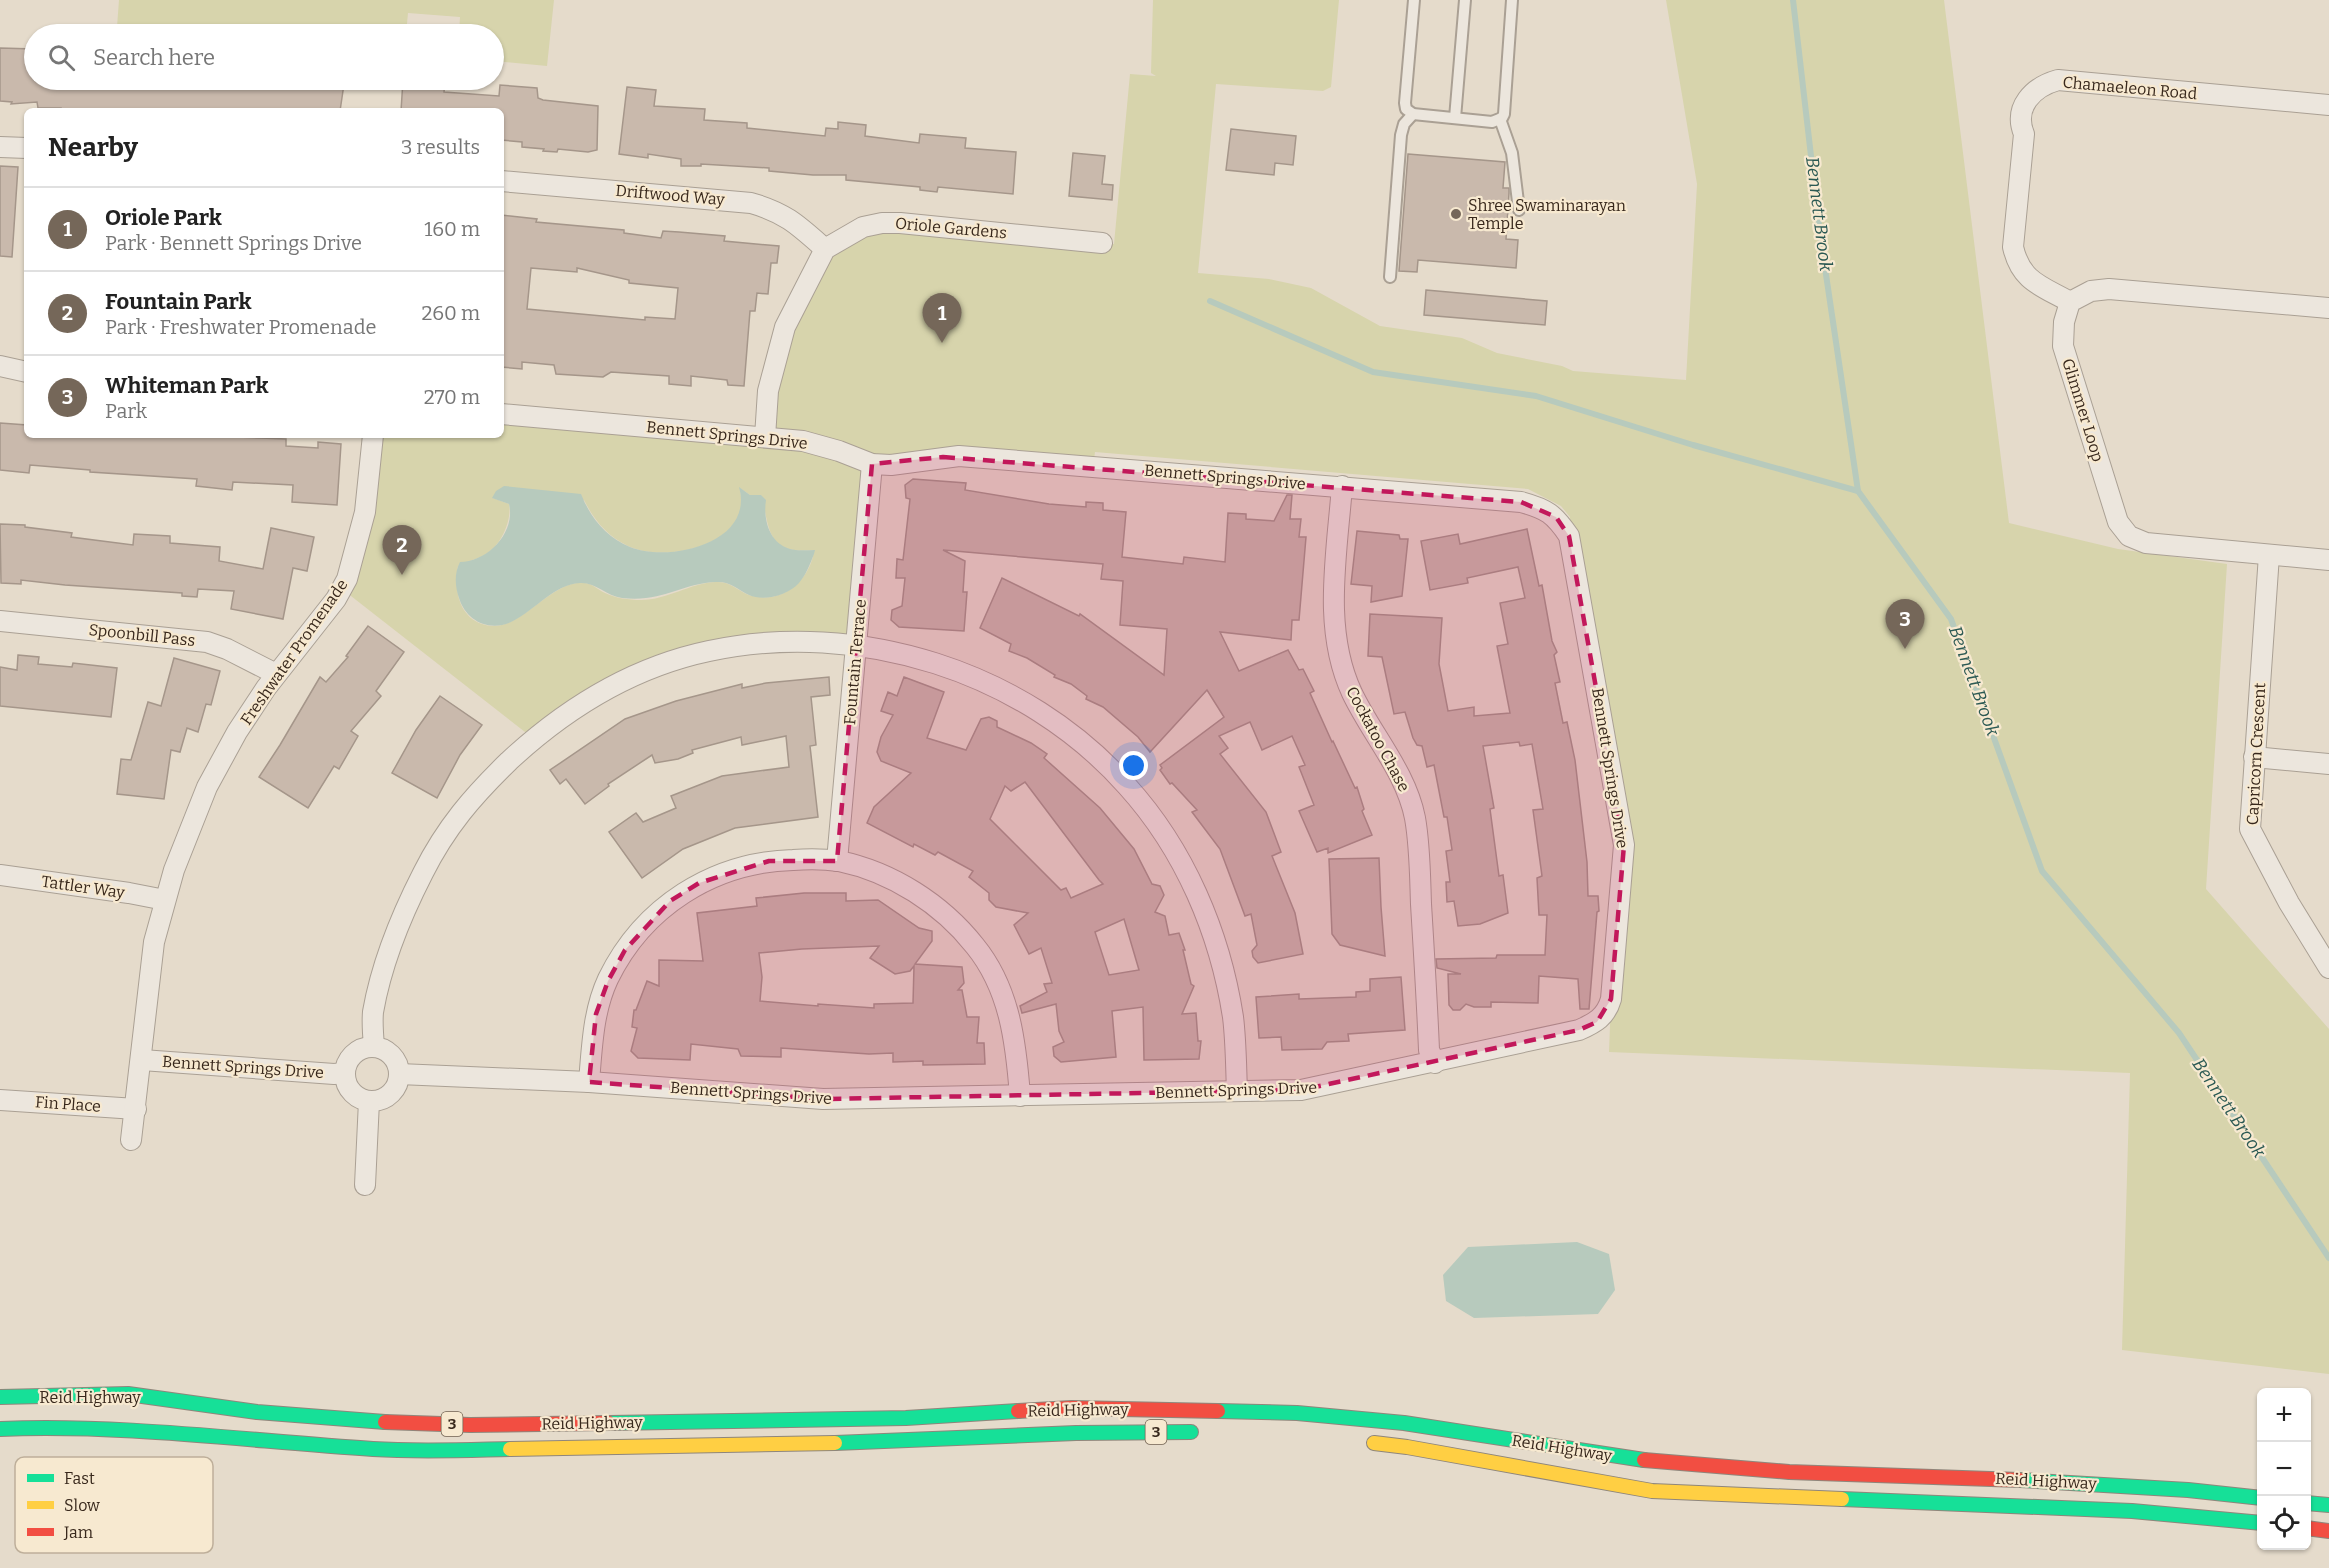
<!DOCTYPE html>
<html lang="en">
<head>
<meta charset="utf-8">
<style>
  body { margin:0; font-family:Bitter,serif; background:#f2f2f2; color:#222 }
  .controls { position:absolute; right:18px; bottom:18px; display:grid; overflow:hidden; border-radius:9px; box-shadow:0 2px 4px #0004 }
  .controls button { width:54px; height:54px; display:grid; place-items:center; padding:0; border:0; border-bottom:2px solid #e0e0e0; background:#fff; color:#222; font:30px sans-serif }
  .you { position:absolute; left:1134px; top:766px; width:21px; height:21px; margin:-15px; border:4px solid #fff; border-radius:50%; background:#1a73e8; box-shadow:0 0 0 9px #1a73e833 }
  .badge { display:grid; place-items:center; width:39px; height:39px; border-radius:50%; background:#756759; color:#fff; font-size:20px; font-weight:700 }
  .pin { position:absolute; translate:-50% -50px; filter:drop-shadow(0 2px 3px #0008) }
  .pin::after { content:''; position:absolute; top:32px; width:21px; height:18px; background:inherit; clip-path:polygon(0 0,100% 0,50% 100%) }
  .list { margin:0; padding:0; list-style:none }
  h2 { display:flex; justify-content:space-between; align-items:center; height:78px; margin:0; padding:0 24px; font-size:26px }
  h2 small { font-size:20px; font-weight:400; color:#767676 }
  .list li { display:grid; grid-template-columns:39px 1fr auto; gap:18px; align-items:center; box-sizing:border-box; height:84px; padding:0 24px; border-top:2px solid #e0e0e0 }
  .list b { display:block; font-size:22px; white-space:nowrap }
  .list p { margin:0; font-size:20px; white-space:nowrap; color:#767676 }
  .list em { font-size:20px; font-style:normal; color:#767676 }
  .icon { flex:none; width:33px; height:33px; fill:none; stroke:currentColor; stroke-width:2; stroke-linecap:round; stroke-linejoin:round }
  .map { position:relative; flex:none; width:2329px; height:1568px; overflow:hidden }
  .search { position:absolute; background:#fff; box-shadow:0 2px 4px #0004; left:24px; top:24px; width:480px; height:66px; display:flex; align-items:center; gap:15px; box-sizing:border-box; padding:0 21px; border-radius:33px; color:#767676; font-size:22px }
  .panel { position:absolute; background:#fff; box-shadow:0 2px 4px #0004; left:24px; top:108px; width:480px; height:330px; border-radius:9px }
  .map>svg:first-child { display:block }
  .green { fill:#d7d4ac; fill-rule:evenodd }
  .water { fill:#b7cabd }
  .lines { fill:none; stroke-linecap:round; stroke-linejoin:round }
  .stream { stroke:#b7cabd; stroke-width:6 }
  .building { fill:#c9b9ac; stroke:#a5968a; stroke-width:1.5; fill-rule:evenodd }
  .lane-casing { stroke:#aaa094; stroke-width:14 }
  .street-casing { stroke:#aaa094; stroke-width:22 }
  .fast-casing { stroke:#8f867b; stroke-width:16 }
  .slow-casing { stroke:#8f867b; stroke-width:16 }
  .jam-casing { stroke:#8f867b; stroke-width:16 }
  .lane { stroke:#ece6dd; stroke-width:10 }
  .street { stroke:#ece6dd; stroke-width:20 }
  .fast { stroke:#16e098; stroke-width:14 }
  .slow { stroke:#ffcf43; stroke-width:14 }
  .jam { stroke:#f24e42; stroke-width:14 }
  .marked { fill:#c2185b; fill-opacity:0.2; stroke:#c2185b; stroke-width:4.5; stroke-dasharray:12 8; stroke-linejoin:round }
  .poi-dot { fill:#756759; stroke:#f7e9d0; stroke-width:2 }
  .labels { text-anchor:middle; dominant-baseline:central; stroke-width:4.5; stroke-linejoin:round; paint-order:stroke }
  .shield { fill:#f7e9d0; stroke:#716252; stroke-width:1.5 }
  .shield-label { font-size:15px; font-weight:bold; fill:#38281c }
  .street-label { font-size:16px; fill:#38281c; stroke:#f7e9d0 }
  .poi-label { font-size:16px; fill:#38281c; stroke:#f7e9d0; text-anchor:start }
  .water-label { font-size:18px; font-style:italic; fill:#2b5953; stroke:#f7e9d0 }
  .key { fill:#f7e9d0; stroke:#beaf9a; stroke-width:1.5 }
  .key-label { font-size:16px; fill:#38281c }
</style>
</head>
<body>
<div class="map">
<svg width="2329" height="1568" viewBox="0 0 2329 1568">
  <rect width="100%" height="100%" fill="#e5dbcb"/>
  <!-- green -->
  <g class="green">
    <polygon points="119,0 554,0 547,66 494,61 494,34 459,34 460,17 408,13 406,34 195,34 117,27"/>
    <path d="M1153 0H1339L1331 87 1323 91 1216 84 1198 273 1269 279 1311 288 1380 326 1462 338 1497 353 1562 366 1573 371 1686 380 1697 184 1666 0H1944L2009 523 2118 549 2227 564 2206 889 2329 1029V1374L2122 1350 2130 1073 1609 1052 1611 999 1624 867 1569 536 1570 517 1561 506 1528 489 1095 452 1093 467 872 464 856 646 815 642 672 662 534 739 342 589 373 435H501V414L765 437 808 279 848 234 920 224 1114 244 1130 74 1156 76 1151 73ZM740 488 750 495H761C768 515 765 547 794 550 801 551 807 550 814 550 811 579 783 604 753 596 739 593 732 581 716 582 690 583 667 600 641 600 628 600 616 598 605 593 598 590 593 584 585 583 549 579 519 637 482 624 458 616 454 588 458 566 468 561 479 559 489 552 502 543 512 519 509 504L493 498 584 500C594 520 607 536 628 546 659 561 725 550 739 515 743 506 741 497 740 488Z"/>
  </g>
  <!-- water -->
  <g class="water">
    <path d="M504 486 581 494C590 517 606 537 630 547 669 563 755 543 739 487L750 495H761L766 500C763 519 769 543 790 549 797 551 806 550 815 550L814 554C810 564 806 575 799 583 788 595 764 602 749 595 737 589 730 581 716 582 682 583 662 603 622 598 607 596 595 582 580 583 555 584 535 610 513 621 490 633 466 621 459 598 455 587 454 573 460 562 487 562 516 533 509 504L492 498 496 491Z"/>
    <polygon points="1577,1242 1609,1254 1615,1290 1598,1314 1474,1318 1446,1301 1443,1275 1468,1247"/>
  </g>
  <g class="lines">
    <!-- stream -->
    <g class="stream">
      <polyline points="1793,0 1820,234 1858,491 1951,619 2042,871 2179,1033 2329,1258"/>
      <polyline points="1210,301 1373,372 1536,396 1693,445 1858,491"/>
    </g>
  </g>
  <!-- building -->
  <g class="building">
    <polygon points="0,48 34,49 34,80 300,80 344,84 340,111 61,111 61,108 38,108 37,102 11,104 12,102 0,101"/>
    <polygon points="403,80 445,80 444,92 499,96 500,85 537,88 538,98 543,100 598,106 597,150 588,152 558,149 557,152 543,151 544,149 522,147 522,142 501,140 501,111 401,111"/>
    <polygon points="627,87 656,90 654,106 705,109 704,120 747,123 747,128 825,136 826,128 838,129 838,122 866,125 865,136 919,143 920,134 966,138 965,148 1016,152 1013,194 938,187 937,192 920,190 920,187 846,180 846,175 813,175 769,171 769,168 701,164 701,166 681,166 681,159 648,154 648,158 619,154"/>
    <polygon points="1231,129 1296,136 1293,165 1275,163 1274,175 1226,170"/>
    <polygon points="1073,153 1105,156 1102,184 1113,185 1112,200 1069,196"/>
    <polygon points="1408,154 1505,162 1503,188 1509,188 1509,193 1506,239 1518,240 1516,268 1418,260 1417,272 1399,271"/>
    <polygon points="0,166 18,167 12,257 0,256"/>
    <path d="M501 215 537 219 536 222 624 230V233L661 238 663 231 679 232 725 236 724 241 779 246 777 263H771L768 294 757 293 755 311H750L744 386 728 385 727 380 691 376V386L669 384V376L611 372 603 377 556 374 554 365 522 362V369L501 367ZM531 268 577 272V268L629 280V283L678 288 675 319 645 317V320L527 309Z"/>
    <polygon points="1426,290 1547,301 1545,325 1424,315"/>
    <polygon points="0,423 27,425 27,435 192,435 216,437 217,435 237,435 237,437 286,439 286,446 318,448 318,442 341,444 337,505 292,502 293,485 233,482 232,490 196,486 197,479 90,472 90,470 30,465 29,473 0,470"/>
    <polygon points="913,479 966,483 965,490 1049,504 1086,507 1086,502 1103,503 1103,510 1126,512 1122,557 1183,564 1184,557 1225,562 1228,513 1246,514 1246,519 1274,521 1287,495 1292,495 1290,519 1301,519 1299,537 1306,537 1299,620 1292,620 1291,640 1220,632 1239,671 1288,650 1299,670 1303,669 1314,691 1310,693 1332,742 1333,741 1355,788 1357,787 1364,809 1362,811 1372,835 1328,853 1328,848 1317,852 1299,811 1314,805 1299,767 1305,765 1292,736 1262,750 1250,722 1219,736 1228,748 1220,754 1266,812 1281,852 1272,856 1295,913 1303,954 1258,963 1253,957 1252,951 1257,945 1251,914 1245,916 1220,849 1192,812 1197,810 1172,783 1170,784 1160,770 1162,768 1160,765 1224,717 1207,690 1150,752 1138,737 1103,707 1086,699 1087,696 1071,684 1054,677 1055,675 1027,658 1009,651 1011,644 980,628 1002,578 1079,616 1080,614 1164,675 1167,629 1120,625 1123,581 1101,579 1103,564 943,550 965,561 963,592 967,592 964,631 899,627 891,620 892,610 902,606 905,578 896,578 897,559 903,560 910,499 906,498 905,485"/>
    <polygon points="0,524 25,525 25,527 72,533 71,537 133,545 134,534 170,536 170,543 220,547 219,561 263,569 271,528 314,537 307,571 293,568 283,619 231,609 234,591 198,589 197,597 182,596 182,593 65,585 21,580 21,584 1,583"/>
    <polygon points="1527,529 1539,586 1542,585 1552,641 1557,652 1554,655 1560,682 1555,683 1563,723 1567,722 1575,760 1587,862 1588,896 1598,896 1599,911 1597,912 1589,1009 1580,1009 1578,979 1539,976 1538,1003 1491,1002 1491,1007 1474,1007 1466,1004 1460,1010 1453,1010 1449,1005 1448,974 1461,974 1437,968 1436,959 1496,958 1497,955 1545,955 1547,915 1539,915 1537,878 1542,876 1533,810 1543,809 1532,744 1520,746 1519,742 1483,746 1494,808 1490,809 1499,876 1503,875 1508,913 1480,924 1458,926 1454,901 1447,902 1446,882 1450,882 1446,851 1452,850 1447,817 1444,817 1434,765 1427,767 1422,746 1417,745 1413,738 1405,712 1394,714 1382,657 1368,656 1370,614 1442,618 1439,664 1448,711 1474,707 1474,716 1510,713 1497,646 1508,644 1500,603 1525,598 1518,567 1467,578 1468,583 1430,590 1421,541 1458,534 1460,544"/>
    <polygon points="1357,531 1399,535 1400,539 1408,539 1402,596 1371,602 1372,586 1351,584"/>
    <polygon points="368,626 404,652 376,691 381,696 351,731 358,736 339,769 334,766 308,808 259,777 280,745 320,677 326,682 348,657 346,656"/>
    <polygon points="18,655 39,657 38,664 72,667 73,663 117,668 111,717 0,706 0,667 17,670"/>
    <polygon points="174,658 220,671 211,705 206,704 198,732 187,728 180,752 171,750 164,799 117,794 121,759 131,760 148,702 161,706"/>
    <polygon points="829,677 830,695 811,697 816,745 810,746 818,817 735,828 683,849 642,878 609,832 636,813 643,822 676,808 671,796 722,776 789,767 786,736 742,745 741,737 692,750 693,753 678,759 655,763 652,755 608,784 609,786 585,804 566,779 560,784 550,770 625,719 676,701 742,684 742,688 766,683"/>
    <path d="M904 677 944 692 927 738 966 750 981 719 989 717 997 721V727L1031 743 1047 754 1044 758 1100 808 1134 849 1152 884 1160 886 1164 895 1155 912 1165 916 1169 935 1179 933 1185 950H1183L1191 984 1194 986 1182 1014 1196 1013 1198 1041H1201L1199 1059 1144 1060 1143 1007 1112 1011 1116 1057 1061 1062 1054 1056 1053 1047 1064 1042 1059 1031 1056 1004 1022 1013 1020 1006 1047 992 1044 984 1052 983 1041 948 1029 954 1014 925 1028 913 996 907 989 900V893L969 877 973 871 938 852 935 855 914 844 913 847 867 823 874 807 911 773 881 761 877 752 881 737 893 715 881 711 888 692 897 696ZM1025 782 1099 880 1103 884 1071 898 1066 888 1061 890 990 819 1005 786 1011 791ZM1124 919 1139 970 1109 975 1095 932Z"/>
    <polygon points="440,696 482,725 460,755 437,798 392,773 416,730"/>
    <polygon points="1379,858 1381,907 1385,956 1340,945 1332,934 1329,859"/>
    <path d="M804 893H846V901L878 900 919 928 932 931V941L915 964 962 967 964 983 958 990H962L967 1017H979L977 1043H984L985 1064 923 1065V1061L893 1062V1053L869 1054 781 1048V1057L741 1056 738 1049 691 1044 690 1060 638 1058 631 1051 637 1028 632 1027 634 1010H636L647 981 659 986V960L703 961 697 913 757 906 756 898ZM879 946 870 958 895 974 910 971 914 966 913 1003 874 1004V1008L818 1004V1006L760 1001 762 977 759 953 802 949Z"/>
    <polygon points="1401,977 1405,1030 1348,1034 1349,1041 1327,1042 1322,1049 1282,1050 1281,1037 1259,1038 1256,997 1299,994 1299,999 1356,997 1356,992 1370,991 1370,979"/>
  </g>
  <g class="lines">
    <!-- lane casing -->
    <g class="lane-casing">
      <g id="lane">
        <polyline points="1414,0 1405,103 1406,109 1413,114 1492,122 1502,118 1504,114 1512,0"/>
        <polyline points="1455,118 1465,0"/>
        <polyline points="1500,119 1512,153 1519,210"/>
        <polyline points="1390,277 1401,135 1404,124 1413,114"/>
      </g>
    </g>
    <!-- street casing -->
    <g class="street-casing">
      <g id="street">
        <polyline points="0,147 27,148"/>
        <path d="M501 181 751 203C786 213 798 225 825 249"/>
        <path d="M2070 302C2042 286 2021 282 2013 247L2024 134C2013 107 2033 87 2058 80L2329 105"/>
        <polyline points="2329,308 2109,289 2091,291 2070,302 2064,322 2063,346 2118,522 2129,536 2146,543 2329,560"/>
        <polyline points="0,366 27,372"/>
        <polyline points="765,437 768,391 785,327 825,249 863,227 882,223 900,223 1102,243"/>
        <path d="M1342 486C1337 554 1322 629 1352 693 1372 735 1406 772 1415 818 1420 846 1420 876 1421 904 1424 953 1427 1001 1429 1050L1435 1063"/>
        <polyline points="2269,555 2250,829 2289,903 2329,968"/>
        <polyline points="0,621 207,642 227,649 276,674"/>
        <polyline points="2254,757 2329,764"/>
        <polyline points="837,861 872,464"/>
        <polyline points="0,875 129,893 165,900"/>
        <path d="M374 1046C373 1035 372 1023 373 1012 381 966 402 914 423 873 446 827 473 796 509 761 565 709 633 667 709 651 858 619 1025 671 1127 786 1185 850 1220 933 1233 1017 1236 1041 1236 1067 1237 1091"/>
        <circle cx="372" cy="1074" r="27"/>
        <polyline points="142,1060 334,1074 345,1073"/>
        <path d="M399 1074 589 1082 823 1099 1301 1090 1579 1030C1595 1023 1606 1017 1611 999L1624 845 1569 536C1554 514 1547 509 1521 502L959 456 891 465 872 464 839 451 803 441 501 414"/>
        <path d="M589 1082C592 1047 593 1011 608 979 643 907 713 862 793 860 808 859 824 859 839 861 892 872 942 904 975 946 1010 989 1016 1043 1020 1096"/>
        <polyline points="0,1100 136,1109"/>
        <polyline points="131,1140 154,942 174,870 207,787 237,732 266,688 336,599 347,579 365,512 373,435"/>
        <polyline points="365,1185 369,1101"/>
      </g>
    </g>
    <!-- fast casing -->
    <g class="fast-casing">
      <g id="fast">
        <polyline points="0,1397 128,1394 257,1412 385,1422"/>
        <polyline points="1218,1411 1297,1413 1404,1423 1644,1460"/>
        <polyline points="609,1423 906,1418 1018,1411"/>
        <path d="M0 1429C124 1424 249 1441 373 1449 419 1452 465 1450 510 1449"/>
        <polyline points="835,1443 1076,1433 1191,1432"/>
        <polyline points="2020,1480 2188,1490 2262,1498"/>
        <polyline points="1842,1499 2132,1511 2262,1523"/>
        <polyline points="2306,1503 2329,1505"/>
      </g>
    </g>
    <!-- slow casing -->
    <g class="slow-casing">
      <g id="slow">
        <polyline points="1374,1443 1407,1447 1652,1491 1842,1499"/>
        <polyline points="510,1449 835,1443"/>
      </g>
    </g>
    <!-- jam casing -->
    <g class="jam-casing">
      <g id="jam">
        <polyline points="1018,1411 1072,1408 1218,1411"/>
        <polyline points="385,1422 470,1425 609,1423"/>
        <polyline points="1644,1460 1789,1472 2020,1480"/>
        <polyline points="2306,1528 2329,1531"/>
      </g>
    </g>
    <!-- lane -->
    <use href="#lane" class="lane"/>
    <!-- street -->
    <use href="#street" class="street"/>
    <!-- fast -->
    <use href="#fast" class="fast"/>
    <!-- slow -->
    <use href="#slow" class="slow"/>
    <!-- jam -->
    <use href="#jam" class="jam"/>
  </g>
  <!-- marked area -->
  <path class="marked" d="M943 457 1521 502 1556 517 1569 536 1624 845 1611 999 1597 1022 1579 1030 1301 1090 823 1099 589 1082 596 1014 608 981 625 950 670 901 699 883 769 861H837L872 464Z"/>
  <!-- markers -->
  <circle class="poi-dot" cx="1456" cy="214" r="6"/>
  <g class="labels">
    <!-- shield labels -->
    <g class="shield">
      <rect x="441.5" y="1412" width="21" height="24" rx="4.5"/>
      <rect x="1145.5" y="1420" width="21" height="24" rx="4.5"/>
    </g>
    <g class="shield-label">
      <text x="452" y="1424">3</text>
      <text x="1156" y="1432">3</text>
    </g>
    <!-- street labels -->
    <g class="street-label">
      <text transform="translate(2130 88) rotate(5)">Chamaeleon Road</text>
      <text transform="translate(670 195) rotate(5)">Driftwood Way</text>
      <text transform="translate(951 228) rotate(5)">Oriole Gardens</text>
      <text transform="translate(2083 410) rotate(73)">Glimmer Loop</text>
      <text transform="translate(727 435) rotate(6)">Bennett Springs Drive</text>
      <text transform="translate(1225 477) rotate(5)">Bennett Springs Drive</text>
      <text transform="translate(142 635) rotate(6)">Spoonbill Pass</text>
      <text transform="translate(294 652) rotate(-55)">Freshwater Promenade</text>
      <text transform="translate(855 662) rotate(-85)">Fountain Terrace</text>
      <text transform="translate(1378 739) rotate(62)">Cockatoo Chase</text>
      <text transform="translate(2256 754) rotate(-87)">Capricorn Crescent</text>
      <text transform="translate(1610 768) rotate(81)">Bennett Springs Drive</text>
      <text transform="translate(83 887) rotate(8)">Tattler Way</text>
      <text transform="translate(243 1067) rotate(4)">Bennett Springs Drive</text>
      <text transform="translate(1236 1090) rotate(-2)">Bennett Springs Drive</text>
      <text transform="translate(751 1093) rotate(4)">Bennett Springs Drive</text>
      <text transform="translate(68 1104) rotate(4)">Fin Place</text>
      <text x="90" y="1397">Reid Highway</text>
      <text transform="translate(1078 1410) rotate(-1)">Reid Highway</text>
      <text transform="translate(592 1423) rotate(-1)">Reid Highway</text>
      <text transform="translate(1562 1448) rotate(9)">Reid Highway</text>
      <text transform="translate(2046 1481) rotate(3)">Reid Highway</text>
    </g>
    <!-- poi labels -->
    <g class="poi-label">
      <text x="1468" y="205">Shree Swaminarayan<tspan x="1468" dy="18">Temple</tspan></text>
    </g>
    <!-- water labels -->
    <g class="water-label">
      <text transform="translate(1819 214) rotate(83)">Bennett Brook</text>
      <text transform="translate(1974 681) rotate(70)">Bennett Brook</text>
      <text transform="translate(2229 1108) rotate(56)">Bennett Brook</text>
    </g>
  </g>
  <!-- legend -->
  <rect x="15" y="1457" width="198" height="96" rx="9" class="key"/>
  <rect x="27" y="1474" width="27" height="8" fill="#16e098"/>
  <rect x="27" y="1501" width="27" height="8" fill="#ffcf43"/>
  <rect x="27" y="1528" width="27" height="8" fill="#f24e42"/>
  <g class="key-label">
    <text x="64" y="1484">Fast</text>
    <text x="64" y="1511">Slow</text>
    <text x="64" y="1538">Jam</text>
  </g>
</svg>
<div class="controls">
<button>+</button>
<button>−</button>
<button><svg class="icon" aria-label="locate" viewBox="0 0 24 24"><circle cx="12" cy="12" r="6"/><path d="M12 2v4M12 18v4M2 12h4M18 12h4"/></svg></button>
</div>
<div class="you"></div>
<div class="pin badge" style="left:942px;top:343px">1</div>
<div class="pin badge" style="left:402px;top:575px">2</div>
<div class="pin badge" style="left:1905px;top:649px">3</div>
<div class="search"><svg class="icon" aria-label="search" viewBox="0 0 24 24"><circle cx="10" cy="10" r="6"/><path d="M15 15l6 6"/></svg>Search here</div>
<section class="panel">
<h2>Nearby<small>3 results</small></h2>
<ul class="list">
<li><span class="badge">1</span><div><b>Oriole Park</b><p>Park · Bennett Springs Drive</p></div><em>160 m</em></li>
<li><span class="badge">2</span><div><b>Fountain Park</b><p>Park · Freshwater Promenade</p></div><em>260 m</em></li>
<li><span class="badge">3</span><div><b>Whiteman Park</b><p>Park</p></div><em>270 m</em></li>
</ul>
</section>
</div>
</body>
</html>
